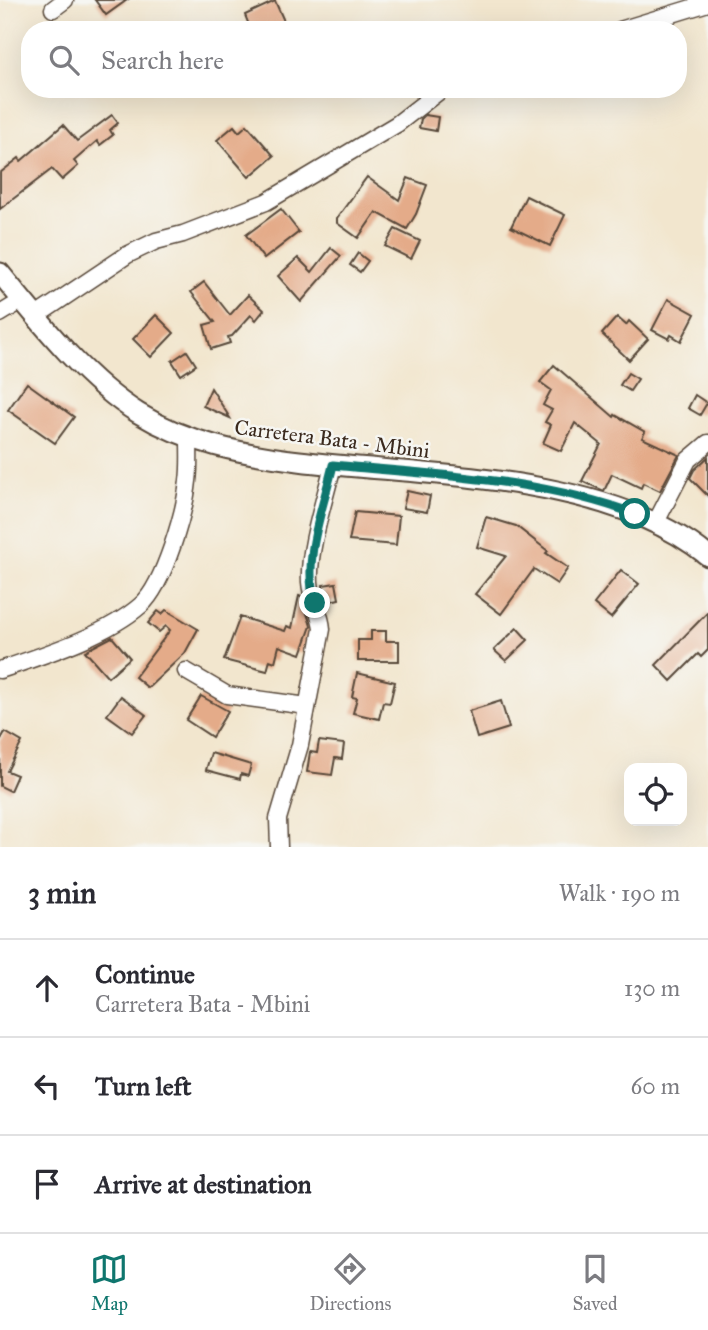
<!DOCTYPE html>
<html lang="en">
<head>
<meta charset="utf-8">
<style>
  body { margin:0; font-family:"IM FELL Great Primer",serif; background:#f2f2f3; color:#2b2b33 }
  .controls { position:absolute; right:21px; bottom:21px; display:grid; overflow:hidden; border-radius:14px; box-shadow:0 7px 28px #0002 }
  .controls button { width:63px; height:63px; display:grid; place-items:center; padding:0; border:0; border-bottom:2px solid #e1e1e2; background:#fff; color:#2b2b33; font:35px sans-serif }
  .stop { position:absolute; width:21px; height:21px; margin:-16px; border:5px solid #0f766e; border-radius:50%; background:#fff }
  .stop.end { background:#0f766e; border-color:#fff; box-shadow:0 2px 7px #0008 }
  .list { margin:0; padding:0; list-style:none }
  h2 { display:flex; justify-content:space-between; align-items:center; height:91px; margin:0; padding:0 28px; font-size:30px }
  h2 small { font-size:23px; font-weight:400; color:#7c7c81 }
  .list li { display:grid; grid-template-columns:46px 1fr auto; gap:21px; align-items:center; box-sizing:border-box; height:98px; padding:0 28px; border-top:2px solid #e1e1e2 }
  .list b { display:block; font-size:26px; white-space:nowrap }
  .list p { margin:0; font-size:23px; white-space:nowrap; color:#7c7c81 }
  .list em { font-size:23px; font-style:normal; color:#7c7c81 }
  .icon { flex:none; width:38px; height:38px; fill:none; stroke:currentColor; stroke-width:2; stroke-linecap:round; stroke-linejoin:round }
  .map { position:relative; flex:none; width:708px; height:847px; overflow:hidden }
  .search { position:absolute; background:#fff; box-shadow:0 7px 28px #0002; left:21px; right:21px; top:21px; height:77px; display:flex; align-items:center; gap:18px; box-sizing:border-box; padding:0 24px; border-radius:28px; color:#7c7c81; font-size:26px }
  .sheet { height:385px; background:#fff }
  nav { display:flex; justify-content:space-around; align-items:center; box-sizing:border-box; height:98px; border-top:2px solid #e1e1e2; background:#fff; font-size:19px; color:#7c7c81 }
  nav a { display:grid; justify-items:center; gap:4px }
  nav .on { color:#0f766e }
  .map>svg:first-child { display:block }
  .building { fill:#e4ab89 }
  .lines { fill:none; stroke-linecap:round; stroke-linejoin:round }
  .minor-casing { stroke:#564638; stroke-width:19 }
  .major-casing { stroke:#564638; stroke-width:23 }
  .minor { stroke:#fff; stroke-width:16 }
  .major { stroke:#fff; stroke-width:19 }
  .route { stroke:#0f766e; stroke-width:9 }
  .labels { text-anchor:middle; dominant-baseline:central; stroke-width:5; stroke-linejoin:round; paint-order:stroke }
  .street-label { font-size:21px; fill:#3b2a1e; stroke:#f6f6f2 }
</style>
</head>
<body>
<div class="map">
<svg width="708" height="847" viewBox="0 0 708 847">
  <rect width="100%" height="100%" fill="#f6f6f2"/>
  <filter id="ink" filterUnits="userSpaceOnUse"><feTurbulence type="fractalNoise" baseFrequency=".0143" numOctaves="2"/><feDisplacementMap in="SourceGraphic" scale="14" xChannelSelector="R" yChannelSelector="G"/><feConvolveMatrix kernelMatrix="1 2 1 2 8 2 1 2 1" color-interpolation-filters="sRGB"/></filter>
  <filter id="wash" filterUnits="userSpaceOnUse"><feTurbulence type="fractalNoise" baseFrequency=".00686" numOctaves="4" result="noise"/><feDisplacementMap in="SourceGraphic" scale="28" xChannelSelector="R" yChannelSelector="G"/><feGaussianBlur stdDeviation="1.57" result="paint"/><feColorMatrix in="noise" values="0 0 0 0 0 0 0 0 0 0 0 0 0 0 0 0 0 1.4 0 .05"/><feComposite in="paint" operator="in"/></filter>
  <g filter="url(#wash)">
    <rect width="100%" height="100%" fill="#f2e6ce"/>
    <g id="blocks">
      <!-- building -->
      <g class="building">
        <polygon points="95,0 127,0 106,15"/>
        <polygon points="275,1 288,30 251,30 245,15"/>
        <polygon points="112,115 118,123 110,130 113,135 100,145 97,141 74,161 78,166 62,180 52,169 0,209 0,173 19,158 21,161 63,125 77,141"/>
        <polygon points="425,115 438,117 436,131 419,128 421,119"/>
        <polygon points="247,125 274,156 249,177 217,140 234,126 239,132"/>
        <polygon points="367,177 399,200 408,178 427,185 416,214 407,229 376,212 358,238 337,223 337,218"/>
        <polygon points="526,196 565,215 550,246 511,227"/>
        <polygon points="281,209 299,232 264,259 246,235"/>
        <polygon points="395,229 420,241 411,259 385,246"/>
        <polygon points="331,248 341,256 301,302 278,276 298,258 312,272"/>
        <polygon points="358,253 368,261 360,272 350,265"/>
        <polygon points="204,282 230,315 248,295 264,310 256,320 251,315 232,336 228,337 230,343 211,349 204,325 215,322 191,292"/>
        <polygon points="668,299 695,314 681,341 671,335 669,339 652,330"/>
        <polygon points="156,315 174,333 151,357 133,339"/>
        <polygon points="617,317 626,325 629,321 648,339 629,360 602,334"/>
        <polygon points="187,351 196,365 181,375 172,361"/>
        <polygon points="554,365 614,417 615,415 645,432 642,438 679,455 660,491 643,483 641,488 612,474 604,491 582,481 601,444 575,423 561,451 543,443 551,425 545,422 552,410 543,405 551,390 540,382"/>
        <polygon points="628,373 638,379 630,391 620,385"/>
        <polygon points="27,383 74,417 55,443 8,410"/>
        <polygon points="211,388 230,418 203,406"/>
        <polygon points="695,395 707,403 700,415 688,408"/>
        <polygon points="708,457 708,496 690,478 694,470"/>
        <polygon points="407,491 430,496 427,512 403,508"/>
        <polygon points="355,512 399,516 396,545 349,541"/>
        <polygon points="486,517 516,526 548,551 546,553 568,568 557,584 534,569 501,614 475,594 506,556 477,547"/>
        <polygon points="621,570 639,584 611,618 594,604"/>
        <polygon points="336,583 339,599 326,602 323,585"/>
        <polygon points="299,596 302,597 311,626 301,654 279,646 275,662 270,660 267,671 224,660 240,617 285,631 287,626 292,628"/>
        <polygon points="166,610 198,629 185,653 148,688 135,677 170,630 166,626 159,632 148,623 158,611 162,614"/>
        <polygon points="708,612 708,650 701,657 698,654 671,681 656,665"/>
        <polygon points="517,628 528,640 506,661 494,650"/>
        <polygon points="371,631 386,631 386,641 399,641 399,661 358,661 358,640 371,640"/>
        <polygon points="112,637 130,658 108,677 85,651"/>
        <polygon points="357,673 395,682 390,703 383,702 379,719 353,713 357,698 352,697"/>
        <polygon points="121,696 146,715 132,733 107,715"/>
        <polygon points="201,696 228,711 212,737 186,720"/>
        <polygon points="501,701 509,728 477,738 469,711"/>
        <polygon points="5,732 22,742 7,771 17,775 10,791 0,786 0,741"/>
        <polygon points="319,741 344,744 342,759 335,758 332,775 307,772 310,752 317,753"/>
        <polygon points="211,753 251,765 248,776 241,774 240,779 206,770"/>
      </g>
    </g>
  </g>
  <g filter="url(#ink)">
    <use href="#blocks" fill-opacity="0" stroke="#564638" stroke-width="2"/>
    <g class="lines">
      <!-- minor casing -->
      <g class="minor-casing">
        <g id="minor">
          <polyline points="53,9 65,0"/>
          <polyline points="620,30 708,3"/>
          <polyline points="0,314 23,300"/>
          <polyline points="36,316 127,255 156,241 183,234 266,202 397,124 442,89"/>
          <polyline points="655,524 688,460 708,443"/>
          <path d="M0 670C44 655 107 635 141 605 164 585 185 511 188 481 190 467 189 452 189 438"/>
          <polyline points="186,671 227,695 307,706"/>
          <path d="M279 847 278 819 300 745 322 629C321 613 311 599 310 582 308 549 325 499 333 465"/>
        </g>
      </g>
      <!-- major casing -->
      <g class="major-casing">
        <path id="major" d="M0 273C39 321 85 380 138 413 187 443 243 454 299 461 425 477 606 472 708 556"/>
      </g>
      <!-- minor -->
      <use href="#minor" class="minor"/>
      <!-- major -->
      <use href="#major" class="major"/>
    </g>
  </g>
  <g class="lines" filter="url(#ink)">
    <!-- route -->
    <path class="route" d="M315 603C302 559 323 509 333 465 433 475 539 478 635 514"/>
  </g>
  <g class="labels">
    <!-- street labels -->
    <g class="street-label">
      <text transform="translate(332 439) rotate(7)">Carretera Bata - Mbini</text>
    </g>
  </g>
</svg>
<div class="controls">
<button><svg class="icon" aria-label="locate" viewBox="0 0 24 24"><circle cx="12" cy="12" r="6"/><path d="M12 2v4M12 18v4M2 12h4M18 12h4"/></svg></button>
</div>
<div class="stop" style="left:635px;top:514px"></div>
<div class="stop end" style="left:315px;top:603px"></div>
<div class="search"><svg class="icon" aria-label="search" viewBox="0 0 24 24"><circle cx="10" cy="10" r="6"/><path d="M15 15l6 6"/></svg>Search here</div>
</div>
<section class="sheet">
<h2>3 min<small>Walk · 190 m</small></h2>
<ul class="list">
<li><svg class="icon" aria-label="ahead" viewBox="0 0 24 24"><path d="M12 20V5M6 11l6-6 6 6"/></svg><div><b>Continue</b><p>Carretera Bata - Mbini</p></div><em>130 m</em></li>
<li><svg class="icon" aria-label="left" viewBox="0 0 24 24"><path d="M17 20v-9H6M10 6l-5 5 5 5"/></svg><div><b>Turn left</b></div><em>60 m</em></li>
<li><svg class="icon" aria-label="arrive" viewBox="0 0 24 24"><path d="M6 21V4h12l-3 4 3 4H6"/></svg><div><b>Arrive at destination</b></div></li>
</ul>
</section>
<nav>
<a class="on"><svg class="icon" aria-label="map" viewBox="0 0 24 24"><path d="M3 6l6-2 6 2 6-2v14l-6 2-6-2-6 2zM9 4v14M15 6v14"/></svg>Map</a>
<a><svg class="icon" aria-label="directions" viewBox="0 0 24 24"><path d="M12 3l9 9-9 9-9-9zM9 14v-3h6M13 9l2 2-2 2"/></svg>Directions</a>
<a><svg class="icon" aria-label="saved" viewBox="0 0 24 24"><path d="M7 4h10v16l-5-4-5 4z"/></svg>Saved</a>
</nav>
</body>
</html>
